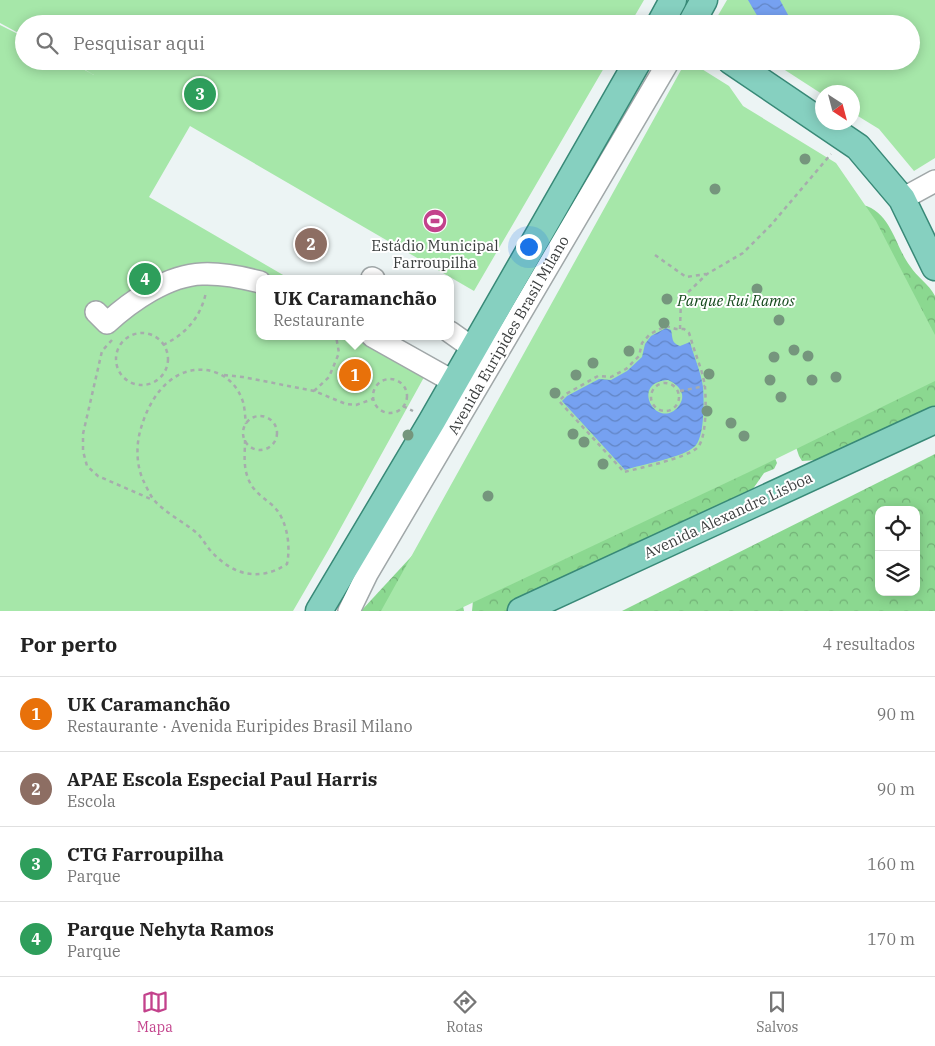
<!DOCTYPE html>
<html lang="pt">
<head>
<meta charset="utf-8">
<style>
  body { margin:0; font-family:"IBM Plex Serif",serif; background:#f2f2f2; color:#222 }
  .controls { position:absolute; right:15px; bottom:15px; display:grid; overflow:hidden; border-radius:10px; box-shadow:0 2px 12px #0003 }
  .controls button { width:45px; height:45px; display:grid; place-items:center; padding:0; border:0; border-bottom:1px solid #e0e0e0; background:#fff; color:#222; font:25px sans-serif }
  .compass { position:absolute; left:815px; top:85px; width:45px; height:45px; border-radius:50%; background:#fff; box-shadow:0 2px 12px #0003; rotate:144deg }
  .you { position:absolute; left:528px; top:246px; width:18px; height:18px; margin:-12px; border:4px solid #fff; border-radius:50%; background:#1a73e8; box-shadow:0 0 0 8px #1a73e833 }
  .badge { display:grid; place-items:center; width:32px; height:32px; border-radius:50%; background:#c3428c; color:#fff; font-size:16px; font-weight:700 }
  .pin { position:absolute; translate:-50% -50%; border:2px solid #fff; box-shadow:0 1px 5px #0006 }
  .popup { position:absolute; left:256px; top:275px; width:198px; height:65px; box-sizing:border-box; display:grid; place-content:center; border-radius:10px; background:#fff; filter:drop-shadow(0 1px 4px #0005); font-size:16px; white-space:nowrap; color:#767676 }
  .popup b { font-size:19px; color:#222 }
  .popup::after { content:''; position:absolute; left:50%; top:100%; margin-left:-10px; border:10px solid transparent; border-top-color:#fff }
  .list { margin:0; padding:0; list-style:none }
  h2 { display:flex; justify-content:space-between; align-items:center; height:65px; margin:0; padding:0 20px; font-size:21px }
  h2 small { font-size:16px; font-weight:400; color:#767676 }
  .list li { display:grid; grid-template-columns:32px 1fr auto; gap:15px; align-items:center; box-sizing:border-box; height:75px; padding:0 20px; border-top:1px solid #e0e0e0 }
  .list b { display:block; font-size:19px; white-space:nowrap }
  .list p { margin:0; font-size:16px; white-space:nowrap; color:#767676 }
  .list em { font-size:16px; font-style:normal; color:#767676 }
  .icon { flex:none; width:28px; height:28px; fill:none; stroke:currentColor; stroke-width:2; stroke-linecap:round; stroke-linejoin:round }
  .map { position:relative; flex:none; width:935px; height:611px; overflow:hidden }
  .search { position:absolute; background:#fff; box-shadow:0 2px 12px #0003; left:15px; right:15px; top:15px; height:55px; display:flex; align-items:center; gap:12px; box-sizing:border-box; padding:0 18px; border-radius:28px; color:#767676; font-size:19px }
  .sheet { height:365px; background:#fff }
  nav { display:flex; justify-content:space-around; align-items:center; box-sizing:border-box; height:70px; border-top:1px solid #e0e0e0; background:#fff; font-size:14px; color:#767676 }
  nav a { display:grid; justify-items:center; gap:2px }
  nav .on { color:#c3428c }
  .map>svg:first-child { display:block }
  .forest { fill:url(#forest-crowns); fill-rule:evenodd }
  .green { fill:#a6e7a9 }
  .water { fill:url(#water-waves); fill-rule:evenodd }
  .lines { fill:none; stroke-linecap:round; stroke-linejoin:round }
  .minor-casing { stroke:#a0a7a8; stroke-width:24 }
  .major-casing { stroke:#388977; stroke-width:29 }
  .path { stroke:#a6acac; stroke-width:2.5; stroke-dasharray:4 4; stroke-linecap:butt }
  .minor { stroke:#fff; stroke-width:21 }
  .major { stroke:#86d0c0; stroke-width:26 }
  .tree { fill:#75967d }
  .labels { text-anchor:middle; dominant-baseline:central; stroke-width:4; stroke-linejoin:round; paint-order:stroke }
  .poi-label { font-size:15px; fill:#3b3e3e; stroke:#fff }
  .park-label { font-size:15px; font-style:italic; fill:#13491b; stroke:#fff }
  .street-label { font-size:15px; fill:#3b3e3e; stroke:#fff }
</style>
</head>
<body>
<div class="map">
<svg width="935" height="611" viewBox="0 0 935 611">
  <defs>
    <pattern id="forest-crowns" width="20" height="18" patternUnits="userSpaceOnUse" patternTransform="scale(1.25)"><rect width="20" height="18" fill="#8bd890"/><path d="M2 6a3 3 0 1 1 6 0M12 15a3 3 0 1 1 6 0" fill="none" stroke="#73b177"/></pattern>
    <pattern id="water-waves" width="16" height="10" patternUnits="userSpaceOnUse" patternTransform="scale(1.25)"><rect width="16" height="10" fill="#76a1f1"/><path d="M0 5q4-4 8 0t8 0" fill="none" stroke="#6285c5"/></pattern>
  </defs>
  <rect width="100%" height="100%" fill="#ecf4f4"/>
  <!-- forest -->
  <g class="forest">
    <path d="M863 205C891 212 895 246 910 266 917 277 929 284 935 296V414C895 431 846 460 802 461L799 456 795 444Z"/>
    <path d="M935 454V611H622ZM879 510H916V592H879Z"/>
    <polygon points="775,458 777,463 774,469 764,473 748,496 524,611 472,611 474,591"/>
    <polygon points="422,545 463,606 464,611 361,611"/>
  </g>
  <!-- green -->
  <g class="green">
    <polygon points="0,0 644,0 630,24 24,24 24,36 0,23"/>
    <polygon points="727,0 935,0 935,158 914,171 879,129 853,113 852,92 822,92 822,94 771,61 911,61 911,24 713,24"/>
    <polygon points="0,25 24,37 24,61 68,61 94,75 70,61 608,61 474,291 190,126 149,197 290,279 260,279 260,336 390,336 433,361 329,549 293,611 0,611"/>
    <polygon points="686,61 689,61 729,86 743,106 836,163 876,221 935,335 935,381 749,472 455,611 381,611"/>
  </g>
  <!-- water -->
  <g class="water">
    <polygon points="748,0 780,0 793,24 762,24"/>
    <path d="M666 328 671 330C673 338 671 343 680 346L690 342C694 357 701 372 703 387 704 400 705 439 694 447 681 458 643 464 625 470L562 401 567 396 599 379 611 380 627 371 642 357 645 344 651 336ZM668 380C679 385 688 395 678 407 657 431 629 382 668 380Z"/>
  </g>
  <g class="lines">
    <!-- minor casing -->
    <g class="minor-casing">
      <g id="minor">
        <polyline points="902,199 935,181"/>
        <polyline points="372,278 374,279"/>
        <path d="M96 312 107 323C131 301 168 275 202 274 222 273 241 277 260 282"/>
        <polyline points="450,332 474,349"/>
        <polyline points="372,336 454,382"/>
        <polyline points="349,611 367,574 669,61"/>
      </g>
    </g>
    <!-- major casing -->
    <g class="major-casing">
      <g id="major">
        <polyline points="660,24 673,0"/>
        <polyline points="691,24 704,0"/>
        <polyline points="731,61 858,147 902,199 935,267"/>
        <polyline points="319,611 432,421 638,61"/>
        <polyline points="521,611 935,420"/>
      </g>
    </g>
    <!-- path -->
    <g class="path">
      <polyline points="655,255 686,277 706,274"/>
      <path d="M666 326 676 329H684L689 333 691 339C695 354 703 371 705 387 706 401 707 439 697 448 686 458 640 468 624 472L559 401 566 394 598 376 611 377 626 369 639 356 642 343 650 334Z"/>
      <polyline points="680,329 681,299 707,274 743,253 771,225 831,154"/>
      <circle cx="142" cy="359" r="26"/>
      <polyline points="112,340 102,351 83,434 83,451 87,466 98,476 153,500"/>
      <path d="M163 345C186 334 201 317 206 292"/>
      <polyline points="224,375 243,377 314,391 346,404 356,405 373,399"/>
      <circle cx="390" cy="396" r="17"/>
      <circle cx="665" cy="397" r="14"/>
      <polyline points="314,391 329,377 339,353 336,336"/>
      <polyline points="680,391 705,386"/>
      <polyline points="403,406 413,411"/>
      <circle cx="260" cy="433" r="17"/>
      <path d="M245 440C245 452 243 466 248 478 252 490 261 496 271 504 287 517 291 545 287 564 258 583 231 574 210 550 206 545 203 540 199 535 186 523 165 513 154 500 150 495 146 486 143 480 136 464 136 444 141 428 146 411 154 395 167 383 192 360 232 367 243 402 245 409 245 417 246 424"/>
    </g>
    <!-- minor -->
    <use href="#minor" class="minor"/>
    <!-- major -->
    <use href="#major" class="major"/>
  </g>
  <!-- trees -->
  <g class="tree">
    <circle cx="805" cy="159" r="5.5"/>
    <circle cx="715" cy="189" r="5.5"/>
    <circle cx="757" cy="289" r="5.5"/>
    <circle cx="667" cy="299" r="5.5"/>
    <circle cx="779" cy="320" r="5.5"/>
    <circle cx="664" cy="323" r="5.5"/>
    <circle cx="794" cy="350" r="5.5"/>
    <circle cx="629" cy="351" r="5.5"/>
    <circle cx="808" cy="356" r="5.5"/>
    <circle cx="774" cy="357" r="5.5"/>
    <circle cx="593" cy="363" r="5.5"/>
    <circle cx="709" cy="374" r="5.5"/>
    <circle cx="576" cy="375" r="5.5"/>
    <circle cx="836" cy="377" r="5.5"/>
    <circle cx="770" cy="380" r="5.5"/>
    <circle cx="812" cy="380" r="5.5"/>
    <circle cx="555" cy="393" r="5.5"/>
    <circle cx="781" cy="397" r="5.5"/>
    <circle cx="707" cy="411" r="5.5"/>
    <circle cx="731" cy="423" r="5.5"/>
    <circle cx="573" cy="434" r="5.5"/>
    <circle cx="408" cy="435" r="5.5"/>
    <circle cx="744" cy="436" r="5.5"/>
    <circle cx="584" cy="442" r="5.5"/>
    <circle cx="603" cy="464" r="5.5"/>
    <circle cx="488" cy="496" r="5.5"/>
  </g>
  <!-- icons -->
  <defs>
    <g id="stadium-disc" transform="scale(1.25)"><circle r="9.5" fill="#c3428c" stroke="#fff"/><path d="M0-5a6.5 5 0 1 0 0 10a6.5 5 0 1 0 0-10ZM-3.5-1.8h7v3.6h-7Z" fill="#fff"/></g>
  </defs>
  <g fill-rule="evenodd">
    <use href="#stadium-disc" x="435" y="221"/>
  </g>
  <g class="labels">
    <!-- poi labels -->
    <g class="poi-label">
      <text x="435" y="245">Estádio Municipal<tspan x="435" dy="17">Farroupilha</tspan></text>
    </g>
    <!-- park labels -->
    <g class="park-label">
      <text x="736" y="300">Parque Rui Ramos</text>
    </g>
    <!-- street labels -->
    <g class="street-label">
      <text transform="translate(508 335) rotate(-60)">Avenida Euripides Brasil Milano</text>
      <text transform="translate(728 515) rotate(-25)">Avenida Alexandre Lisboa</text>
    </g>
  </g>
</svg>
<div class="controls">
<button><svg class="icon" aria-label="locate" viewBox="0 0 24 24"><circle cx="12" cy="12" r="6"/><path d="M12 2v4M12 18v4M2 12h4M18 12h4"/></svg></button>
<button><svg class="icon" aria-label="layers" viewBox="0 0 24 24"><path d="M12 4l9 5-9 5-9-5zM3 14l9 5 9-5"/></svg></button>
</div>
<svg class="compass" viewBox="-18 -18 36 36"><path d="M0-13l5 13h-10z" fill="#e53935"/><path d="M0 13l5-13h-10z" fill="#767676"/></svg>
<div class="you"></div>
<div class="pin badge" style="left:355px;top:375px;background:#e8710a">1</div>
<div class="popup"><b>UK Caramanchão</b>Restaurante</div>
<div class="pin badge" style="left:311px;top:244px;background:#8d6e63">2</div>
<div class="pin badge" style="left:200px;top:94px;background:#2e9e5b">3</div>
<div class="pin badge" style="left:145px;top:279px;background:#2e9e5b">4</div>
<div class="search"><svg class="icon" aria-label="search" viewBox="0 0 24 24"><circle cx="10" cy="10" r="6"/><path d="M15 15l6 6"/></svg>Pesquisar aqui</div>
</div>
<section class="sheet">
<h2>Por perto<small>4 resultados</small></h2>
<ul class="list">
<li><span class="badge" style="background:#e8710a">1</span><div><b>UK Caramanchão</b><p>Restaurante · Avenida Euripides Brasil Milano</p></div><em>90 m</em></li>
<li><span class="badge" style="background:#8d6e63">2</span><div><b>APAE Escola Especial Paul Harris</b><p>Escola</p></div><em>90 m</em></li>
<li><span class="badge" style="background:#2e9e5b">3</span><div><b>CTG Farroupilha</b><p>Parque</p></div><em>160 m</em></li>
<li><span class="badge" style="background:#2e9e5b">4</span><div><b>Parque Nehyta Ramos</b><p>Parque</p></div><em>170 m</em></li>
</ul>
</section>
<nav>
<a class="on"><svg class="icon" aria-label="map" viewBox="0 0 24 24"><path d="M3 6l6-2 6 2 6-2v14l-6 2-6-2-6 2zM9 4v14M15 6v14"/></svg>Mapa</a>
<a><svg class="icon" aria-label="directions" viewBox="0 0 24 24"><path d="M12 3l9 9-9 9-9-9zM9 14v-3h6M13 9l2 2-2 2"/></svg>Rotas</a>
<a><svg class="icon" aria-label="saved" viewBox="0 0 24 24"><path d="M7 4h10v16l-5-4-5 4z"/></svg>Salvos</a>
</nav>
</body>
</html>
